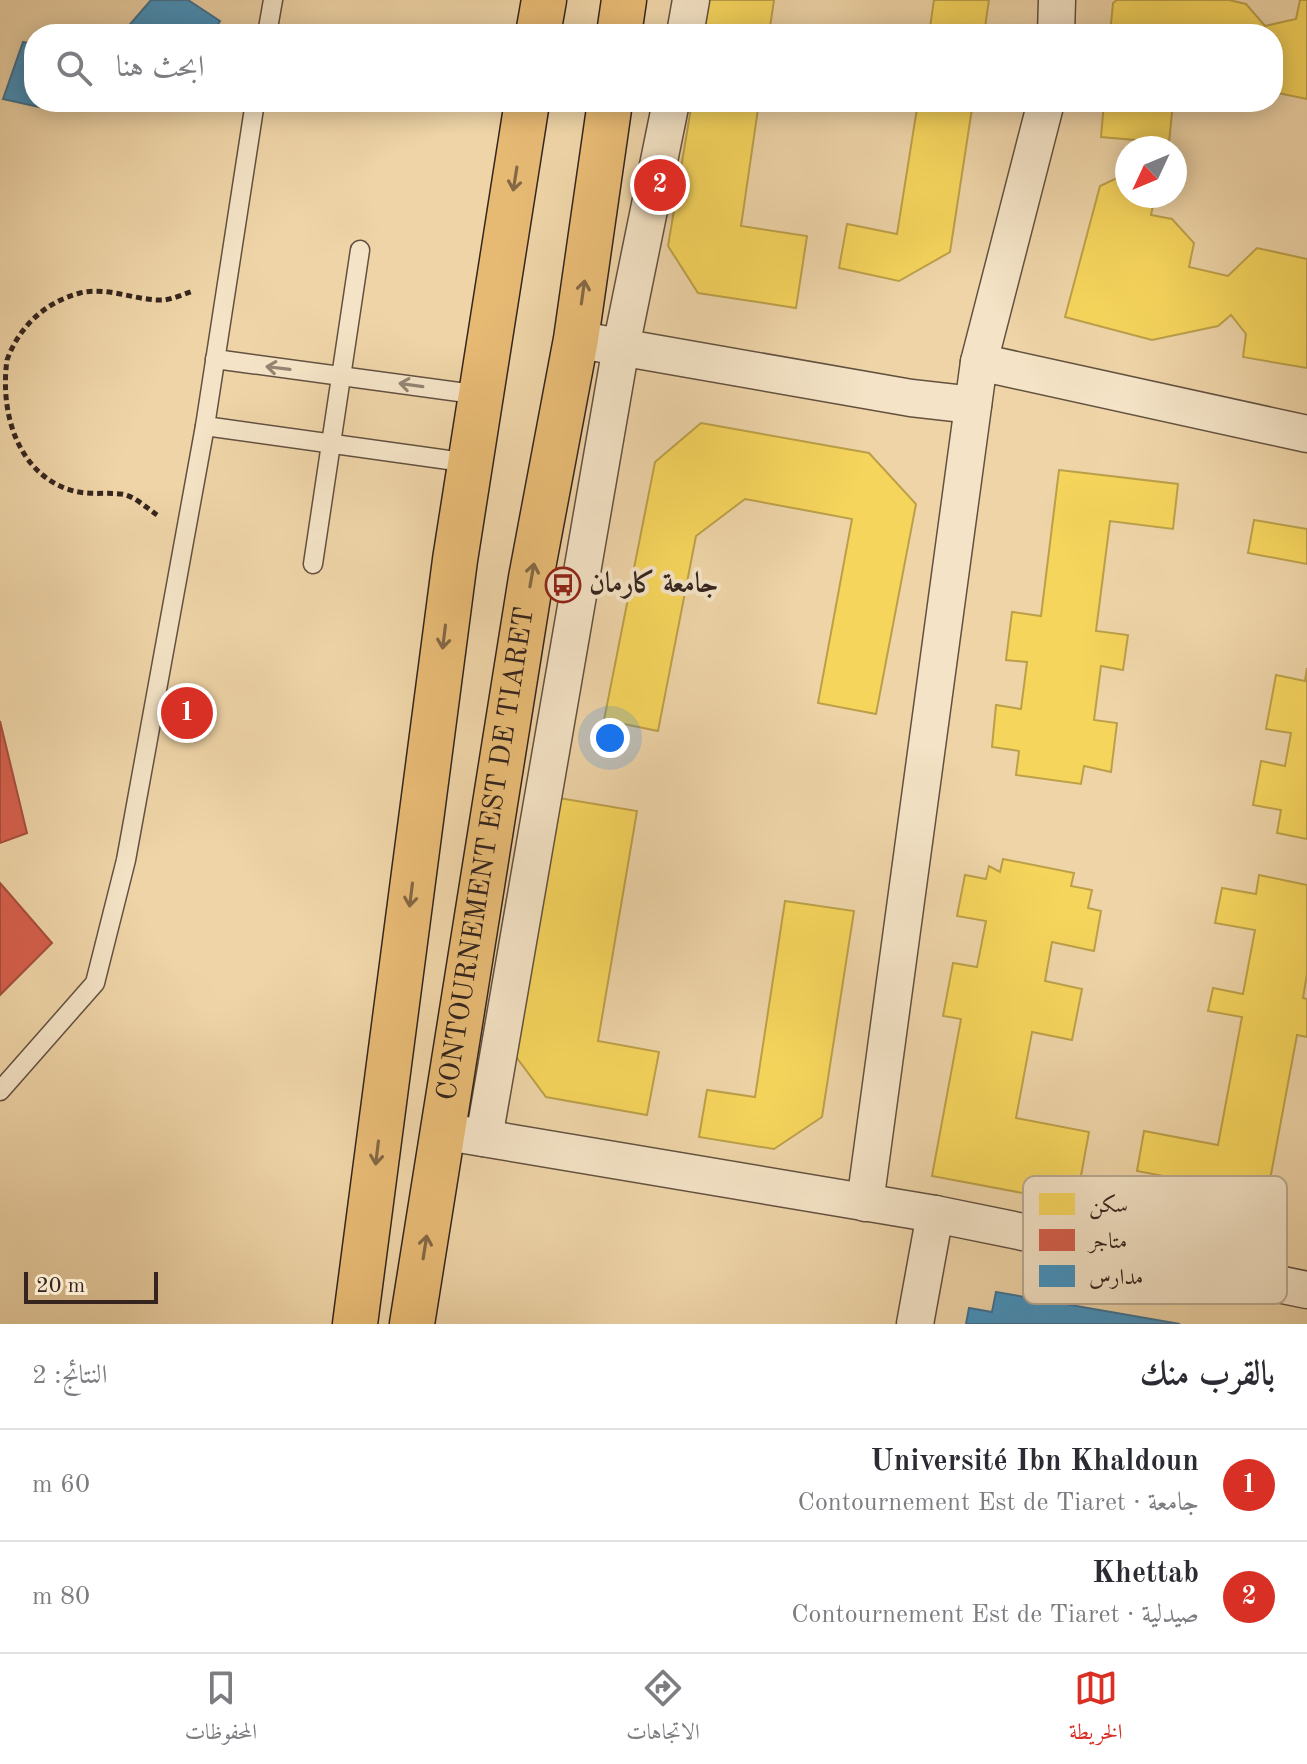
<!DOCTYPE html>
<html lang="ar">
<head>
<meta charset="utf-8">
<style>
  body { margin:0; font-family:"Old Standard TT",Amiri,serif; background:#f7f7f7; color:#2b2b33; direction:rtl }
  .compass { position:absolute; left:1115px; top:136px; width:72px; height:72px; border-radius:50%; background:#fff; box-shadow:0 4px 20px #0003; rotate:226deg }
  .scale { position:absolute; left:24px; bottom:20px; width:134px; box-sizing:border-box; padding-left:8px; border:4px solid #35251e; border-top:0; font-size:22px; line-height:28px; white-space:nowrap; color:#35251e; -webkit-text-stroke:6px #f4e3c6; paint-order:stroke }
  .you { position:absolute; left:610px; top:738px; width:28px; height:28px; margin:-20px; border:6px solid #fff; border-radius:50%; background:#1a73e8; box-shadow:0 0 0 12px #1a73e833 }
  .badge { display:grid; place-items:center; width:52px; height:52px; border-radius:50%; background:#d93025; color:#fff; font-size:26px; font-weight:700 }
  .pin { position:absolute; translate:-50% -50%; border:4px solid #fff; box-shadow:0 2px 8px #0006 }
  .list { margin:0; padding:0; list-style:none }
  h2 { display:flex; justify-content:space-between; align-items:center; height:104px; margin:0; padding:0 32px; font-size:34px }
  h2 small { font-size:26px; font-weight:400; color:#7c7c81 }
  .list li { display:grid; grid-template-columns:52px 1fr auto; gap:24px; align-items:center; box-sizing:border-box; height:112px; padding:0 32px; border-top:2px solid #e1e1e2 }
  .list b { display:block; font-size:30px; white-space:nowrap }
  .list p { margin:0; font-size:26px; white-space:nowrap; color:#7c7c81 }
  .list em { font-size:26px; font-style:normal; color:#7c7c81 }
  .icon { flex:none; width:44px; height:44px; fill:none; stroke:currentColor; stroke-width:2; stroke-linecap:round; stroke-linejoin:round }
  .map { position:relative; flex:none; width:1307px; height:1324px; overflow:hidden; direction:ltr }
  .search { position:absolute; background:#fff; box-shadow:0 4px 20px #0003; left:24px; right:24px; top:24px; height:88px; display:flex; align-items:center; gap:20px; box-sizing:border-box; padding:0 28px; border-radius:32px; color:#7c7c81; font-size:30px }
  .sheet { height:328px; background:#fff }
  nav { display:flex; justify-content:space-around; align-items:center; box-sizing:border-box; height:112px; border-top:2px solid #e1e1e2; background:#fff; font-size:22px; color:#7c7c81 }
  nav a { display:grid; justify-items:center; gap:4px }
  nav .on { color:#d93025 }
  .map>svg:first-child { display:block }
  .homes { fill:#f6d55c; stroke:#bca049; stroke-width:2 }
  .shops { fill:#d6604d; stroke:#a64e3f; stroke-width:2 }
  .schools { fill:#4393c3; stroke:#3f7292; stroke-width:2 }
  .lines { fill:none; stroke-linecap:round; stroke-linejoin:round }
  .service-casing { stroke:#635140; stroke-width:21 }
  .minor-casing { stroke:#635140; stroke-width:39 }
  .trunk-casing { stroke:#35251e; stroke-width:47 }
  .path { stroke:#35251e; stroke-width:5; stroke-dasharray:6 4; stroke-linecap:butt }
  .service { stroke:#f4e3c6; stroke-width:18 }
  .minor { stroke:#f4e3c6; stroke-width:36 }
  .trunk { stroke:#e7ba74; stroke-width:44 }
  .oneway { stroke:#856845 }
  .oneway2 { stroke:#948472 }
  .labels { text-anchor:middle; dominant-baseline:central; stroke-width:8; stroke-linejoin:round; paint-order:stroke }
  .poi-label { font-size:28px; font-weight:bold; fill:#35251e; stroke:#f4e3c6; text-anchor:start }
  .street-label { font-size:28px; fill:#35251e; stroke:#f4e3c6 }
  .key { fill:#f4e3c6; stroke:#bbaa94; stroke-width:2 }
  .key-label { font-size:22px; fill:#35251e }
</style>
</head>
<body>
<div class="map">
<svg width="1307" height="1324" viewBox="0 0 1307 1324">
  <rect width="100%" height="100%" fill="#eed4a7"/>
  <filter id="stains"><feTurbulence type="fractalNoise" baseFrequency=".0025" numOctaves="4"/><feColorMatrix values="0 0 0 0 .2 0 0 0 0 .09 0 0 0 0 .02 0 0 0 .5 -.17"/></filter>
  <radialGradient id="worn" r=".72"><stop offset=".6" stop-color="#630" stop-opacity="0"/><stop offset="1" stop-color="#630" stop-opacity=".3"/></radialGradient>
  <!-- homes -->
  <g class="homes">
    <polygon points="709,0 774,0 769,34 704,34"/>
    <polygon points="934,0 989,0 984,34 929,34"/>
    <polygon points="1117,0 1229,0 1246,4 1265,26 1296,19 1300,0 1307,0 1307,99 1273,92 1273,34 1110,34 1113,3"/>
    <polygon points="692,102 759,102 741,226 807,236 796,308 698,293 668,246"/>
    <polygon points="918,102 973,102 950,252 899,281 839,268 847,224 897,234"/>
    <polygon points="1104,102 1173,102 1169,143 1101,137"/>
    <polygon points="1119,177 1127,179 1127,196 1155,196 1151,215 1172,219 1194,243 1189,267 1228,276 1257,248 1307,259 1307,368 1243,357 1246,334 1231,315 1218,326 1152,340 1065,317 1100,186"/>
    <polygon points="701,423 869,453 916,504 876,714 818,703 852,519 745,499 696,536 658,731 604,720 655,462"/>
    <polygon points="1059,470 1178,484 1173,529 1110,521 1096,631 1128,635 1123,670 1101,666 1094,720 1117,723 1111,772 1084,766 1081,784 1016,775 1019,751 992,747 996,705 1021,709 1027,662 1006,660 1012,612 1041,616"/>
    <polygon points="1254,520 1307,529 1307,564 1248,553"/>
    <polygon points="1307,668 1307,839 1277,833 1281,810 1253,805 1261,761 1285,766 1291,733 1266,729 1276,675 1305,681"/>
    <polygon points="559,798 637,811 598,1041 659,1052 647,1115 546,1097 514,1054"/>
    <polygon points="1003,859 1074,873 1071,886 1092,890 1088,908 1101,911 1094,951 1052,942 1045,981 1082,989 1072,1040 1032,1032 1016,1118 1089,1132 1076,1203 932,1176 961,1019 943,1016 953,963 977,967 986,921 957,916 965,875 986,879 989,866 1000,872"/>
    <polygon points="1259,875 1307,885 1307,974 1303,998 1307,999 1307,1037 1297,1035 1267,1196 1137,1171 1144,1131 1218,1145 1242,1017 1208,1011 1213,988 1243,994 1255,930 1215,923 1222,888 1256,894"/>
    <polygon points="785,901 854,911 822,1117 774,1149 699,1137 707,1090 755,1097"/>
  </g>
  <!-- shops -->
  <g class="shops">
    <polygon points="0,721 27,833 0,843"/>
    <polygon points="0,883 52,943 0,995"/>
  </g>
  <!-- schools -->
  <g class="schools">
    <polygon points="151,0 188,0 220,21 212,34 108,34 126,29"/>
    <polygon points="23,42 34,44 34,102 39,102 39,107 3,99"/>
    <polygon points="996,1292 1180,1324 966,1324 969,1308 992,1312"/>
  </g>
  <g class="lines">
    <!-- service casing -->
    <g class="service-casing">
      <g id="service">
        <polyline points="267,34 273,0"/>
        <polyline points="215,359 481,395"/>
        <polyline points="205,426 470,463"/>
        <polyline points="313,564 360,250"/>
        <polyline points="0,1091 95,983 126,860 205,426 255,102"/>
      </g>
    </g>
    <!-- minor casing -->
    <g class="minor-casing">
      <g id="minor">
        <polyline points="685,34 691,0"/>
        <polyline points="1056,34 1057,0"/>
        <polyline points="597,343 911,398 973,405"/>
        <polyline points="979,362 1046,102"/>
        <polyline points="459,1134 935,1214 1307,1290"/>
        <polyline points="484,1138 621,347 671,102"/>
        <polyline points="865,1203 979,362 1307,434"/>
        <polyline points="915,1324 935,1214"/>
      </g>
    </g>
    <!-- trunk casing -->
    <g class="trunk-casing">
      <g id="trunk">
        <polyline points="538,34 544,0"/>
        <polyline points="619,34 624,0"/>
        <polyline points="355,1324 455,560 527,102"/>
        <path id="s1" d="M412 1324 531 578 576 339 610 102"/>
      </g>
    </g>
    <!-- path -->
    <path class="path" d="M157 515C147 508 133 495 121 494 102 492 87 496 67 489 16 470 0 411 7 360 19 327 45 302 80 293 108 286 135 301 164 300 173 299 184 294 193 291"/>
    <!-- service -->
    <use href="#service" class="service"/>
    <!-- minor -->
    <use href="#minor" class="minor"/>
    <!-- trunk -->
    <use href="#trunk" class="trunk"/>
  </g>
  <!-- one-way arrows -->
  <defs><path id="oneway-shaft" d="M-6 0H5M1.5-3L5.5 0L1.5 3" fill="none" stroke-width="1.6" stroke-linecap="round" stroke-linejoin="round" transform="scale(2)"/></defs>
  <g class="oneway">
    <use href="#oneway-shaft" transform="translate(515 179) rotate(99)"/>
    <use href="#oneway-shaft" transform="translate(583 292) rotate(-82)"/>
    <use href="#oneway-shaft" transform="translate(532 575) rotate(-80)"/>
    <use href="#oneway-shaft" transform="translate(444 637) rotate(97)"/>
    <use href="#oneway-shaft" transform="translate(411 895) rotate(97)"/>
    <use href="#oneway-shaft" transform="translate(377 1153) rotate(97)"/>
    <use href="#oneway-shaft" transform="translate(425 1247) rotate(-81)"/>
  </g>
  <g class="oneway2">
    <use href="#oneway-shaft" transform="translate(278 368) rotate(-173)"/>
    <use href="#oneway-shaft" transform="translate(411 385) rotate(-172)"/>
  </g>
  <!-- icons -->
  <defs>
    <g id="bus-ring" transform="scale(1.8)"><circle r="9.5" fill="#f4e3c6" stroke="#8f2418" stroke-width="1.5"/><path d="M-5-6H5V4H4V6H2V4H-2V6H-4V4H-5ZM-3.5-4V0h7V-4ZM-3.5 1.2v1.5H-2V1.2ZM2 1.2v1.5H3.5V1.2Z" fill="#8f2418"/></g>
  </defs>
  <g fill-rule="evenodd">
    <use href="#bus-ring" x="563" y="585"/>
  </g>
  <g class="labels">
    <!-- poi labels -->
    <g class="poi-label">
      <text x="589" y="585">جامعة كارمان</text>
    </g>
    <!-- street labels -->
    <g class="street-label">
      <text stroke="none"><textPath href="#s1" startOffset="476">CONTOURNEMENT EST DE TIARET</textPath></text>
    </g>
  </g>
  <!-- legend -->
  <rect x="1023" y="1176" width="264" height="128" rx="12" class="key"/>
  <rect x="1039" y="1193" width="36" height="22" fill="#f6d55c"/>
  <rect x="1039" y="1229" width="36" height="22" fill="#d6604d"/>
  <rect x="1039" y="1265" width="36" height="22" fill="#4393c3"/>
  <g class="key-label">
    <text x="1089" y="1212">سكن</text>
    <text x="1089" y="1248">متاجر</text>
    <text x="1089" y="1284">مدارس</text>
  </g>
  <rect width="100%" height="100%" filter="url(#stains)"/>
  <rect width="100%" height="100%" fill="url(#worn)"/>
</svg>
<svg class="compass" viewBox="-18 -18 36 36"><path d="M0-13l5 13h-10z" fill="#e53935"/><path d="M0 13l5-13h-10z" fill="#7c7c81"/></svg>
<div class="scale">20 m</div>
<div class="you"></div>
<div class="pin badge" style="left:187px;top:713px">1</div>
<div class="pin badge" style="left:660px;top:185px">2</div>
<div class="search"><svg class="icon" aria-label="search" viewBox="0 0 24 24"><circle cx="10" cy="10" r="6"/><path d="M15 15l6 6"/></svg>ابحث هنا</div>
</div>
<section class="sheet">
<h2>بالقرب منك<small>النتائج: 2</small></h2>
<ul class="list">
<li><span class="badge">1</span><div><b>Université Ibn Khaldoun</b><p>جامعة · Contournement Est de Tiaret</p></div><em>60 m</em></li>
<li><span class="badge">2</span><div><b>Khettab</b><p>صيدلية · Contournement Est de Tiaret</p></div><em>80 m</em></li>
</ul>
</section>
<nav>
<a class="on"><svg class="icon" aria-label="map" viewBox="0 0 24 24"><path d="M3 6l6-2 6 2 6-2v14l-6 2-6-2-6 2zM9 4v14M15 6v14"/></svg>الخريطة</a>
<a><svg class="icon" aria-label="directions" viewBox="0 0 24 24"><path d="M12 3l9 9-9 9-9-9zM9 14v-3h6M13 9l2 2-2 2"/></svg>الاتجاهات</a>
<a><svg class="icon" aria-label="saved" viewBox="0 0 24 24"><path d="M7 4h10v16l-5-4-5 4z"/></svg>المحفوظات</a>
</nav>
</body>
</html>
